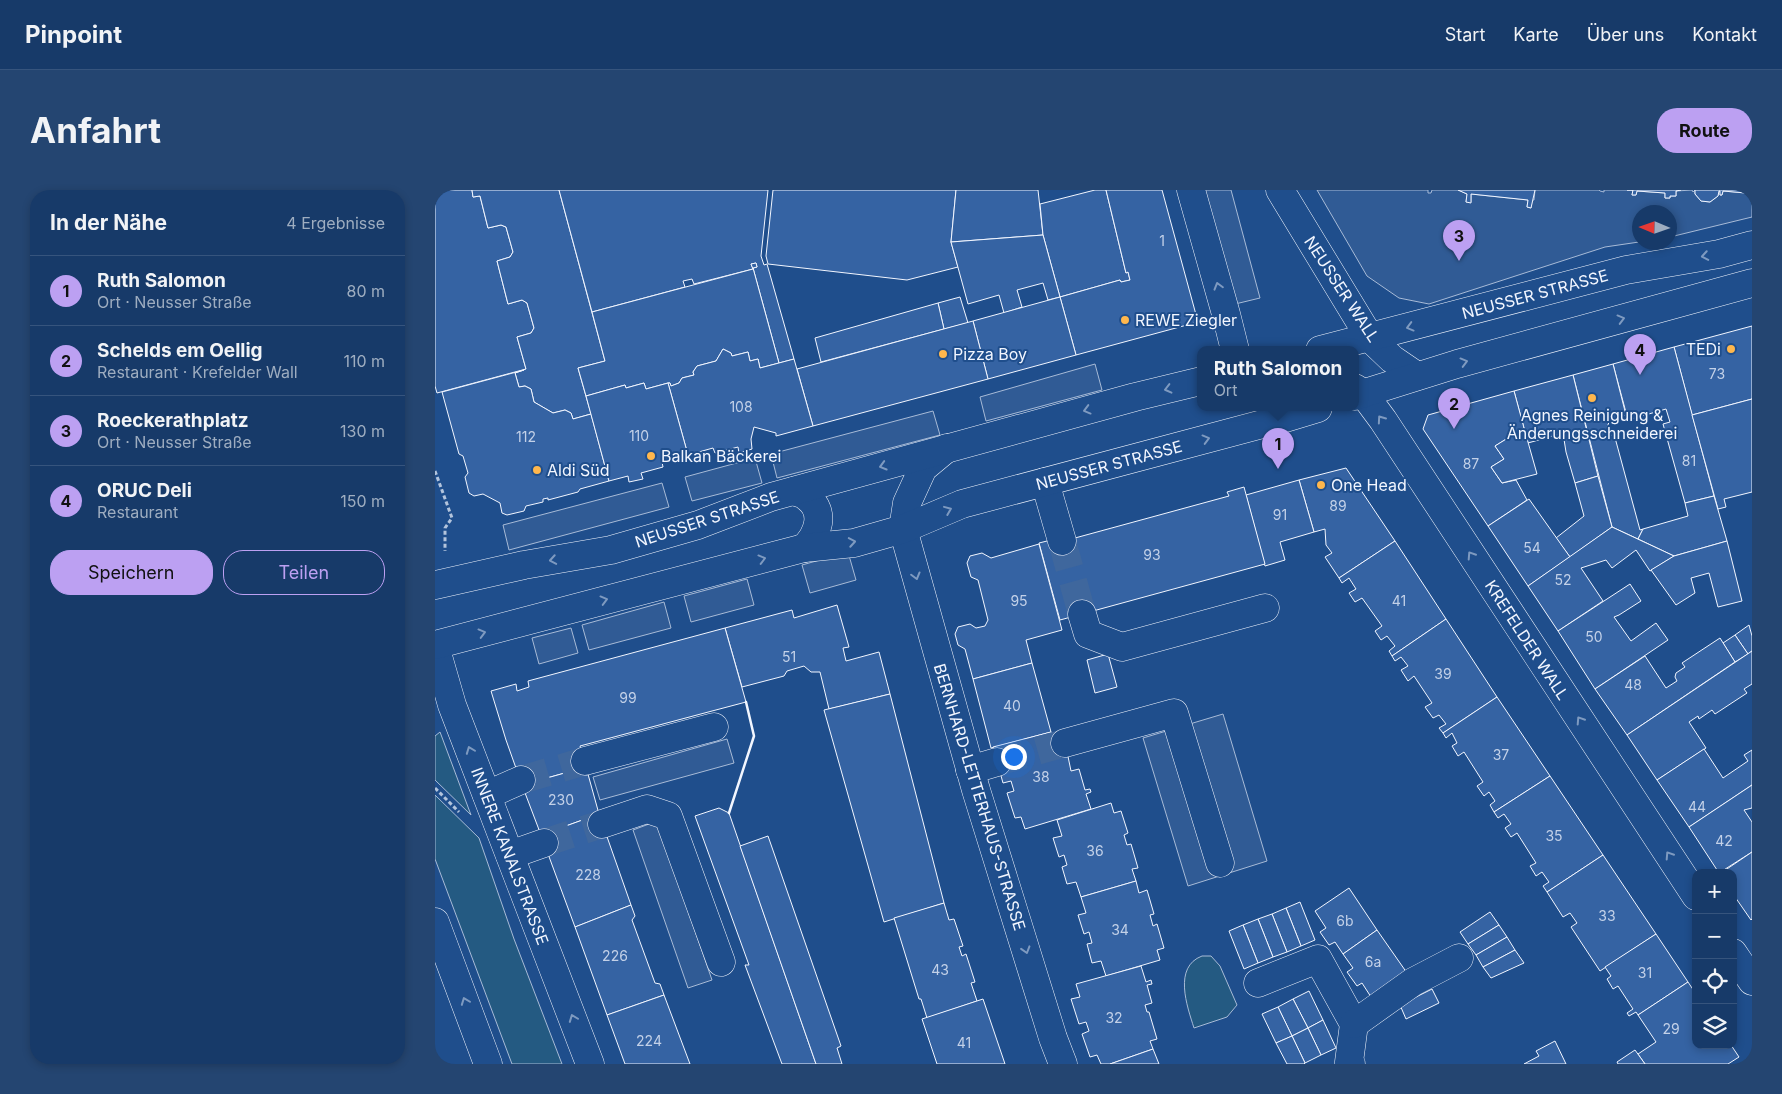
<!DOCTYPE html>
<html lang="de">
<head>
<meta charset="utf-8">
<style>
  body { margin:0; font-family:Inter,sans-serif; background:#244571; color:#f1f3f6 }
  .controls { position:absolute; right:15px; bottom:15px; display:grid; overflow:hidden; border-radius:10px; box-shadow:0 2px 8px #0003 }
  .controls button { width:45px; height:45px; display:grid; place-items:center; padding:0; border:0; border-bottom:1px solid #36547d; background:#173a69; color:#f1f3f6; font:25px sans-serif }
  .compass { position:absolute; left:1197px; top:15px; width:45px; height:45px; border-radius:50%; background:#173a69; box-shadow:0 2px 8px #0003; rotate:272deg }
  .you { position:absolute; left:578px; top:566px; width:18px; height:18px; margin:-12px; border:4px solid #fff; border-radius:50%; background:#1a73e8; box-shadow:0 0 0 8px #1a73e833 }
  .badge { display:grid; place-items:center; width:32px; height:32px; border-radius:50%; background:#bca0f2; color:#111; font-size:16px; font-weight:700 }
  .pin { position:absolute; translate:-50% -41px; filter:drop-shadow(0 1px 2px #0008) }
  .pin::after { content:''; position:absolute; top:26px; width:18px; height:15px; background:inherit; clip-path:polygon(0 0,100% 0,50% 100%) }
  .popup { position:absolute; left:762px; top:156px; width:162px; height:65px; box-sizing:border-box; display:grid; place-content:center; border-radius:10px; background:#173a69; filter:drop-shadow(0 1px 4px #0005); font-size:16px; white-space:nowrap; color:#9eadc0 }
  .popup b { font-size:19px; color:#f1f3f6 }
  .popup::after { content:''; position:absolute; left:50%; top:100%; margin-left:-10px; border:10px solid transparent; border-top-color:#173a69 }
  .list { margin:0; padding:0; list-style:none }
  h2 { display:flex; justify-content:space-between; align-items:center; height:65px; margin:0; padding:0 20px; font-size:21px }
  h2 small { font-size:16px; font-weight:400; color:#9eadc0 }
  .list li { display:grid; grid-template-columns:32px 1fr auto; gap:15px; align-items:center; box-sizing:border-box; height:70px; padding:0 20px; border-top:1px solid #36547d }
  .list b { display:block; font-size:19px; white-space:nowrap }
  .list p { margin:0; font-size:16px; white-space:nowrap; color:#9eadc0 }
  .list em { font-size:16px; font-style:normal; color:#9eadc0 }
  .actions { display:flex; gap:10px; padding:15px 20px }
  .actions a { flex:1; padding:11px 0; border:1px solid #bca0f2; border-radius:20px; text-align:center; font-size:18px; color:#bca0f2 }
  .actions .main { background:#bca0f2; color:#111 }
  .icon { flex:none; width:28px; height:28px; fill:none; stroke:currentColor; stroke-width:2; stroke-linecap:round; stroke-linejoin:round }
  .map { position:relative; flex:none; width:1317px; height:874px; overflow:hidden; border-radius:20px }
  header { display:flex; align-items:center; gap:30px; box-sizing:border-box; height:70px; padding:0 25px; background:#173a69; border-bottom:1px solid #36547d }
  header strong { font-size:24px }
  nav { display:flex; gap:28px; margin-inline-start:auto; font-size:18px }
  .intro { display:flex; align-items:center; justify-content:space-between; box-sizing:border-box; height:120px; padding:0 30px }
  h1 { margin:0; font-size:35px }
  .button { padding:12px 22px; border-radius:20px; background:#bca0f2; color:#111; font-size:18px; font-weight:700 }
  main { display:flex; gap:30px; padding:0 30px }
  aside { flex:1; background:#173a69; border-radius:20px; box-shadow:0 2px 8px #0003 }
  .map>svg:first-child { display:block }
  .green { fill:#245a82; stroke:#a8bbd7 }
  .parking { fill:#305b95; stroke:#a8bbd7 }
  .building { fill:#3563a3; stroke:#f2f6ff }
  .lines { fill:none; stroke-linecap:round; stroke-linejoin:round }
  .minor-tunnel { stroke:#3f679d; stroke-width:28; stroke-dasharray:28 14; stroke-linecap:butt }
  .minor-casing { stroke:#f2f6ff; stroke-width:29 }
  .major-casing { stroke:#f2f6ff; stroke-width:29 }
  .path { stroke:#b3c4dc; stroke-width:3; stroke-dasharray:4 2.5; stroke-linecap:butt }
  .minor { stroke:#1f4e8c; stroke-width:28 }
  .major { stroke:#1f4e8c; stroke-width:28 }
  .wall { stroke:#f2f6ff; stroke-width:2.5 }
  .oneway { stroke:#7e9ac0 }
  .poi-dot { fill:#ffb74d; stroke:#1f4e8c; stroke-width:2 }
  .labels { text-anchor:middle; dominant-baseline:central; stroke-width:4; stroke-linejoin:round; paint-order:stroke }
  .number-label { font-size:14px; fill:#c3d1e8 }
  .street-label { font-size:16px; fill:#f2f6ff; stroke:#1f4e8c }
  .poi-label { font-size:16px; fill:#f2f6ff; stroke:#1f4e8c; text-anchor:start }
</style>
</head>
<body>
<header>
<strong>Pinpoint</strong>
<nav><a>Start</a><a>Karte</a><a>Über uns</a><a>Kontakt</a></nav>
</header>
<div class="intro"><h1>Anfahrt</h1><a class="button">Route</a></div>
<main>
<aside>
<h2>In der Nähe<small>4 Ergebnisse</small></h2>
<ul class="list">
<li><span class="badge">1</span><div><b>Ruth Salomon</b><p>Ort · Neusser Straße</p></div><em>80 m</em></li>
<li><span class="badge">2</span><div><b>Schelds em Oellig</b><p>Restaurant · Krefelder Wall</p></div><em>110 m</em></li>
<li><span class="badge">3</span><div><b>Roeckerathplatz</b><p>Ort · Neusser Straße</p></div><em>130 m</em></li>
<li><span class="badge">4</span><div><b>ORUC Deli</b><p>Restaurant</p></div><em>150 m</em></li>
</ul>
<div class="actions"><a class="main">Speichern</a><a>Teilen</a></div>
</aside>
<div class="map">
<svg width="1317" height="874" viewBox="0 0 1317 874">
  <rect width="100%" height="100%" fill="#1f4e8c"/>
  <!-- green -->
  <g class="green">
    <polygon points="5,542 36,625 0,590 0,546"/>
    <polygon points="0,605 44,648 79,749 127,874 77,874 0,669"/>
    <path d="M767 766H776L785 776 802 815 792 827 759 838C752 816 738 777 767 766Z"/>
  </g>
  <!-- parking -->
  <g class="parking">
    <polygon points="764,0 796,0 825,108 796,115"/>
    <polygon points="882,0 993,0 993,3 996,3 997,0 1023,0 1032,4 1031,12 1036,12 1036,4 1093,10 1092,17 1096,18 1097,10 1099,10 1100,0 1164,0 1165,1 1169,2 1169,0 1198,0 1197,5 1201,5 1202,1 1230,3 1230,8 1235,8 1235,6 1241,6 1241,1 1257,0 1258,2 1260,0 1260,4 1266,11 1275,12 1283,6 1284,1 1285,1 1285,5 1287,5 1288,1 1310,3 1311,0 1317,0 1317,27 1235,47 1234,22 1204,22 1204,52 1170,57 994,114 964,108 932,86"/>
    <polygon points="660,174 667,200 551,231 545,207"/>
    <polygon points="498,221 505,245 342,288 336,264"/>
    <polygon points="320,268 327,293 257,311 250,287"/>
    <polygon points="227,293 234,317 74,360 68,335"/>
    <polygon points="413,362 421,390 375,403 367,375"/>
    <polygon points="312,389 319,415 256,432 249,406"/>
    <polygon points="229,412 236,438 154,460 147,435"/>
    <polygon points="136,438 143,463 104,474 97,448"/>
    <polygon points="788,524 832,671 753,696 708,548"/>
    <polygon points="292,549 299,573 165,610 158,587"/>
    <polygon points="222,631 277,790 253,798 198,640"/>
  </g>
  <!-- building -->
  <g class="building">
    <polygon points="0,0 37,0 38,7 45,6 53,38 66,35 71,37 78,62 75,67 62,71 73,114 87,110 92,113 99,138 96,143 82,147 91,179 2,203 0,196"/>
    <polygon points="37,0 124,0 170,171 143,178 156,224 138,229 136,223 130,220 118,223 99,212 96,199 90,196 84,197 80,183 91,179 82,147 96,143 99,138 92,113 87,110 73,114 62,71 75,67 78,62 71,37 66,35 53,38 45,6 38,7"/>
    <polygon points="124,0 333,0 326,66 329,75 332,74 359,169 344,173 318,78 322,77 321,73 316,74 318,79 259,94 257,89 248,91 250,97 157,122"/>
    <polygon points="338,0 521,0 516,52 523,77 472,90 333,74 331,66"/>
    <polygon points="521,0 603,0 608,45 516,52"/>
    <polygon points="660,0 671,0 691,83 693,82 695,90 686,92 685,90 625,107 608,45 605,14"/>
    <polygon points="671,0 727,0 763,132 641,165 625,107 685,90 686,92 695,90 693,82 691,83"/>
    <polygon points="1023,0 1100,0 1096,18 1092,17 1093,10 1036,4 1036,13 1031,12 1032,4"/>
    <polygon points="1192,0 1246,0 1241,1 1241,6 1235,6 1235,8 1230,8 1230,3 1202,1 1201,5 1197,5 1198,0"/>
    <polygon points="1260,0 1311,0 1311,3 1288,1 1287,5 1285,5 1285,1 1284,1 1283,6 1275,12 1266,11 1260,4"/>
    <polygon points="608,45 625,107 613,110 608,93 582,100 587,117 569,123 564,105 533,114 516,52"/>
    <polygon points="321,73 322,77 318,78 344,173 325,178 323,169 315,171 313,162 297,166 296,163 288,159 281,171 262,176 258,182 259,185 247,188 244,193 236,196 235,193 233,193 211,199 209,193 191,198 190,195 151,206 143,178 170,171 157,122 318,79 316,74"/>
    <polygon points="525,107 533,133 509,139 503,113"/>
    <polygon points="625,107 641,165 553,189 538,131"/>
    <polygon points="503,113 509,139 386,172 380,148"/>
    <polygon points="538,131 553,189 378,236 362,179"/>
    <polygon points="1317,136 1317,209 1257,225 1239,157"/>
    <polygon points="1239,157 1279,306 1250,313 1228,234 1235,232 1231,219 1193,230 1178,174"/>
    <polygon points="288,159 296,163 297,166 313,162 315,171 323,169 325,178 359,169 378,236 341,246 341,243 319,237 316,249 317,259 304,263 303,257 280,263 278,258 253,265 233,193 235,193 236,196 244,193 247,188 259,185 258,182 262,176 281,171"/>
    <polygon points="1178,174 1191,225 1175,230 1172,237 1175,246 1179,244 1205,340 1208,339 1203,349 1177,337 1138,185"/>
    <polygon points="89,180 80,183 84,197 90,196 96,199 99,212 118,223 130,220 136,223 138,229 156,224 174,291 145,299 143,302 113,310 113,308 108,309 108,312 91,316 89,321 72,325 67,323 65,313 48,304 39,306 34,303 30,287 33,283 28,266 24,264 7,202"/>
    <polygon points="1138,185 1163,286 1140,293 1131,262 1128,243 1093,253 1079,201"/>
    <polygon points="209,193 211,199 233,193 253,265 227,272 228,277 206,283 208,289 194,292 193,286 174,291 151,206 190,195 191,198"/>
    <polygon points="1079,201 1089,238 1060,256 1069,269 1056,277 1067,293 1081,290 1092,310 1053,336 988,239 993,225"/>
    <polygon points="1317,209 1317,302 1289,309 1291,317 1283,319 1257,225"/>
    <polygon points="1089,238 1102,284 1067,293 1056,277 1069,269 1060,256"/>
    <polygon points="911,278 960,351 904,388 890,367 897,363 891,355 890,339 879,342 864,290"/>
    <polygon points="1163,286 1177,337 1135,367 1121,348 1149,326 1140,293"/>
    <polygon points="864,290 879,342 845,352 850,370 830,376 811,305"/>
    <polygon points="809,297 830,374 625,430 604,353 616,350 618,354 794,306 792,302"/>
    <polygon points="1279,306 1292,351 1239,366 1203,349 1208,339 1253,326 1250,313"/>
    <polygon points="1094,309 1135,367 1093,396 1053,336"/>
    <polygon points="1177,337 1239,366 1215,381 1201,360 1177,378 1171,370 1146,378 1168,411 1123,441 1093,396"/>
    <polygon points="960,351 1011,429 957,466 954,461 960,456 952,446 946,450 940,441 947,436 927,408 920,412 914,403 921,399 914,388 907,393 904,388"/>
    <polygon points="1292,351 1307,411 1283,417 1274,383 1256,388 1260,403 1241,415 1216,380 1239,366"/>
    <polygon points="604,354 627,440 591,450 597,473 538,489 530,459 523,455 520,444 523,437 535,434 541,438 550,436 553,430 543,390 536,387 532,373 535,366 547,363 556,368"/>
    <polygon points="1195,394 1206,411 1184,425 1179,427 1196,451 1221,433 1233,450 1160,499 1123,441"/>
    <polygon points="402,415 414,457 408,458 411,471 444,462 455,504 394,519 385,482 376,482 369,476 352,481 349,486 307,497 290,438 357,420 359,428"/>
    <polygon points="1011,429 1062,507 1008,543 1004,538 1011,534 1004,525 998,528 990,517 997,513 979,486 973,491 966,480 973,476 966,467 960,471 957,466"/>
    <polygon points="1314,435 1317,446 1317,461 1313,464 1300,445"/>
    <polygon points="290,438 311,512 145,556 151,577 87,595 71,550 56,501 81,494 82,501 94,497 93,491"/>
    <polygon points="1300,445 1313,464 1300,472 1288,453"/>
    <polygon points="1285,448 1300,472 1192,545 1160,499 1210,466 1231,498 1242,491 1240,487 1241,483 1250,477 1247,473"/>
    <polygon points="1317,461 1317,494 1309,499 1312,503 1280,524 1277,520 1264,529 1263,526 1254,532 1271,558 1222,590 1192,545"/>
    <polygon points="673,464 682,497 660,503 652,470"/>
    <polygon points="597,473 616,542 556,558 538,489"/>
    <polygon points="455,504 509,713 449,732 389,520"/>
    <polygon points="1062,507 1115,586 1059,622 1055,615 1060,611 1054,602 1049,606 1042,596 1048,592 1029,562 1023,566 1017,556 1022,553 1017,543 1011,548 1008,543"/>
    <polygon points="616,542 618,550 629,547 636,581 644,579 650,600 655,599 656,602 651,604 656,619 590,639 586,627 580,628 572,603 579,601 576,591 568,593 558,557"/>
    <polygon points="1269,559 1288,588 1313,571 1309,565 1317,560 1317,595 1254,637 1222,590"/>
    <polygon points="151,577 164,624 106,645 87,595"/>
    <polygon points="1115,586 1168,665 1112,702 1108,696 1114,692 1107,682 1101,686 1095,676 1101,673 1082,643 1076,647 1070,638 1076,634 1069,624 1063,628 1059,622"/>
    <polygon points="1317,595 1317,618 1309,620 1317,632 1317,662 1284,683 1254,637"/>
    <polygon points="676,613 679,623 686,621 693,643 689,645 692,655 696,654 703,678 697,679 701,691 646,707 641,692 632,694 627,677 632,675 629,665 624,667 618,648 627,646 622,630"/>
    <polygon points="284,618 294,623 381,874 347,874 310,775 314,775 260,626"/>
    <polygon points="164,624 196,715 140,737 106,645"/>
    <polygon points="333,646 406,856 402,858 407,874 381,874 305,656"/>
    <polygon points="1317,662 1317,729 1316,730 1298,704 1298,683 1286,683"/>
    <polygon points="1168,665 1221,744 1165,781 1136,737 1142,733 1135,723 1128,727 1112,702"/>
    <polygon points="701,691 704,703 712,700 719,724 715,725 718,736 722,734 729,758 722,760 725,770 671,786 666,771 657,773 652,754 657,753 654,742 649,744 643,725 651,723 646,707"/>
    <polygon points="914,698 942,740 908,764 900,752 894,755 885,742 891,738 880,721"/>
    <polygon points="865,712 880,750 866,756 851,718"/>
    <polygon points="509,713 514,730 519,729 528,756 524,757 527,766 531,764 540,792 536,793 542,811 492,828 486,809 484,809 459,728"/>
    <polygon points="196,715 200,726 197,730 220,793 225,794 229,805 172,825 140,737"/>
    <polygon points="851,718 866,756 852,762 837,724"/>
    <polygon points="1055,722 1064,735 1033,754 1025,742"/>
    <polygon points="837,724 852,762 838,767 823,729"/>
    <polygon points="823,729 838,767 823,773 808,735"/>
    <polygon points="808,735 823,773 809,779 794,741"/>
    <polygon points="1064,735 1072,747 1041,765 1033,754"/>
    <polygon points="942,740 972,783 936,807 927,793 922,796 912,782 918,778 908,764"/>
    <polygon points="1221,744 1253,792 1203,825 1201,822 1194,826 1192,823 1198,819 1183,796 1178,799 1172,789 1176,786 1170,777"/>
    <polygon points="1072,747 1080,760 1048,777 1041,765"/>
    <polygon points="1080,760 1089,773 1056,788 1048,777"/>
    <polygon points="706,776 711,792 716,790 717,794 712,795 717,813 710,815 712,822 714,822 722,849 715,851 718,859 675,874 666,874 662,865 655,867 647,844 654,841 651,832 644,834 636,809 645,807 641,794"/>
    <polygon points="1253,792 1261,804 1261,855 1296,855 1304,867 1293,874 1210,874 1203,864 1221,852 1203,825"/>
    <polygon points="997,799 1004,813 971,829 965,815"/>
    <polygon points="874,801 888,830 873,838 858,809"/>
    <polygon points="229,805 255,874 190,874 172,825"/>
    <polygon points="548,809 570,874 502,874 487,829"/>
    <polygon points="858,809 873,838 857,846 843,817"/>
    <polygon points="843,817 857,846 841,853 827,824"/>
    <polygon points="888,830 901,858 886,865 873,838"/>
    <polygon points="873,838 886,865 870,873 857,846"/>
    <polygon points="857,846 870,873 869,874 852,874 841,853"/>
    <polygon points="1120,851 1131,874 1089,874 1104,866 1101,861"/>
    <polygon points="718,859 724,874 675,874"/>
    <polygon points="1200,860 1210,874 1183,874 1182,872"/>
  </g>
  <g class="lines">
    <!-- minor-tunnel -->
    <g class="minor-tunnel">
      <polyline points="627,351 647,424"/>
      <polyline points="562,572 630,553"/>
      <polyline points="86,590 150,571"/>
      <polyline points="109,653 167,634"/>
    </g>
    <!-- minor casing -->
    <g class="minor-casing">
      <g id="minor">
        <polyline points="756,0 791,124 800,160"/>
        <polyline points="845,0 935,148 957,169 982,186"/>
        <polyline points="920,198 928,203 948,230 1261,706"/>
        <polyline points="512,258 488,278 472,313 468,339 541,600 618,848 628,874"/>
        <polyline points="610,292 627,351"/>
        <polyline points="647,424 653,444 687,457 830,418"/>
        <polyline points="0,456 17,515 155,874"/>
        <polyline points="630,553 739,523 785,673"/>
        <polyline points="150,571 279,537"/>
        <polyline points="535,580 562,572"/>
        <polyline points="52,605 86,590"/>
        <polyline points="167,634 212,619 233,626 286,772"/>
        <polyline points="75,665 109,653"/>
        <polyline points="1298,763 1317,791"/>
        <polyline points="823,793 883,769 919,834 914,872 916,874"/>
        <polyline points="919,834 978,792 1024,768"/>
      </g>
    </g>
    <!-- major casing -->
    <g class="major-casing">
      <g id="major">
        <polyline points="885,160 1191,80 1284,64 1317,55"/>
        <polyline points="920,206 1022,174 1317,93"/>
        <path d="M359 301C363 303 370 304 373 308 391 322 383 345 369 358"/>
        <polyline points="0,395 89,375 176,360 263,335 336,307 700,207 766,191"/>
        <polyline points="0,455 369,358 419,353 468,339 527,314 850,228 883,218"/>
        <polyline points="0,732 53,874"/>
      </g>
    </g>
    <!-- path -->
    <g class="path">
      <polyline points="0,281 17,328 10,338 10,361"/>
      <polyline points="0,598 24,622"/>
    </g>
    <!-- minor -->
    <use href="#minor" class="minor"/>
    <!-- major -->
    <use href="#major" class="major"/>
    <!-- wall -->
    <polyline class="wall" points="294,623 319,546 311,512"/>
  </g>
  <!-- one-way arrows -->
  <defs><path id="oneway-chevron" d="M-2-3.5L2.5 0L-2 3.5" fill="none" stroke-width="1.6" stroke-linecap="round" stroke-linejoin="round" transform="scale(1.25)"/></defs>
  <g class="oneway">
    <use href="#oneway-chevron" transform="translate(1270 66) rotate(170)"/>
    <use href="#oneway-chevron" transform="translate(783 96) rotate(-106)"/>
    <use href="#oneway-chevron" transform="translate(1186 129) rotate(-15)"/>
    <use href="#oneway-chevron" transform="translate(975 137) rotate(165)"/>
    <use href="#oneway-chevron" transform="translate(1029 172) rotate(-15)"/>
    <use href="#oneway-chevron" transform="translate(733 199) rotate(166)"/>
    <use href="#oneway-chevron" transform="translate(652 220) rotate(165)"/>
    <use href="#oneway-chevron" transform="translate(946 229) rotate(-125)"/>
    <use href="#oneway-chevron" transform="translate(771 249) rotate(-15)"/>
    <use href="#oneway-chevron" transform="translate(448 276) rotate(164)"/>
    <use href="#oneway-chevron" transform="translate(513 320) rotate(-22)"/>
    <use href="#oneway-chevron" transform="translate(417 352) rotate(-10)"/>
    <use href="#oneway-chevron" transform="translate(1036 365) rotate(-123)"/>
    <use href="#oneway-chevron" transform="translate(327 369) rotate(-15)"/>
    <use href="#oneway-chevron" transform="translate(118 370) rotate(170)"/>
    <use href="#oneway-chevron" transform="translate(481 386) rotate(75)"/>
    <use href="#oneway-chevron" transform="translate(169 410) rotate(-15)"/>
    <use href="#oneway-chevron" transform="translate(47 443) rotate(-15)"/>
    <use href="#oneway-chevron" transform="translate(1145 530) rotate(-123)"/>
    <use href="#oneway-chevron" transform="translate(35 560) rotate(-111)"/>
    <use href="#oneway-chevron" transform="translate(1234 665) rotate(-123)"/>
    <use href="#oneway-chevron" transform="translate(591 760) rotate(73)"/>
    <use href="#oneway-chevron" transform="translate(30 811) rotate(-111)"/>
    <use href="#oneway-chevron" transform="translate(138 828) rotate(-111)"/>
  </g>
  <!-- markers -->
  <g class="poi-dot">
    <circle cx="690" cy="130" r="5"/>
    <circle cx="1296" cy="159" r="5"/>
    <circle cx="508" cy="164" r="5"/>
    <circle cx="1157" cy="208" r="5"/>
    <circle cx="216" cy="266" r="5"/>
    <circle cx="102" cy="280" r="5"/>
    <circle cx="886" cy="295" r="5"/>
  </g>
  <g class="labels">
    <!-- number labels -->
    <g class="number-label">
      <text x="727" y="50">1</text>
      <text x="1282" y="183">73</text>
      <text x="306" y="216">108</text>
      <text x="204" y="245">110</text>
      <text x="91" y="246">112</text>
      <text x="1254" y="270">81</text>
      <text x="1036" y="273">87</text>
      <text x="903" y="315">89</text>
      <text x="845" y="324">91</text>
      <text x="1097" y="357">54</text>
      <text x="717" y="364">93</text>
      <text x="1128" y="389">52</text>
      <text x="584" y="410">95</text>
      <text x="964" y="410">41</text>
      <text x="1159" y="446">50</text>
      <text x="354" y="466">51</text>
      <text x="1008" y="483">39</text>
      <text x="1198" y="494">48</text>
      <text x="193" y="507">99</text>
      <text x="577" y="515">40</text>
      <text x="1066" y="564">37</text>
      <text x="606" y="586">38</text>
      <text x="126" y="609">230</text>
      <text x="1262" y="616">44</text>
      <text x="1119" y="645">35</text>
      <text x="1289" y="650">42</text>
      <text x="660" y="660">36</text>
      <text x="153" y="684">228</text>
      <text x="1172" y="725">33</text>
      <text x="910" y="730">6b</text>
      <text x="685" y="739">34</text>
      <text x="180" y="765">226</text>
      <text x="938" y="771">6a</text>
      <text x="505" y="779">43</text>
      <text x="1210" y="782">31</text>
      <text x="679" y="827">32</text>
      <text x="1236" y="838">29</text>
      <text x="214" y="850">224</text>
      <text x="529" y="852">41</text>
    </g>
    <!-- street labels -->
    <g class="street-label">
      <text transform="translate(907 99) rotate(57)">NEUSSER WALL</text>
      <text transform="translate(1100 104) rotate(-15)">NEUSSER STRASSE</text>
      <text transform="translate(674 275) rotate(-15)">NEUSSER STRASSE</text>
      <text transform="translate(272 329) rotate(-18)">NEUSSER STRASSE</text>
      <text transform="translate(1092 450) rotate(57)">KREFELDER WALL</text>
      <text transform="translate(545 607) rotate(73)">BERNHARD-LETTERHAUS-STRASSE</text>
      <text transform="translate(75 666) rotate(69)">INNERE KANALSTRASSE</text>
    </g>
    <!-- poi labels -->
    <g class="poi-label">
      <text x="700" y="130">REWE Ziegler</text>
      <text x="1286" y="159" text-anchor="end">TEDi</text>
      <text x="518" y="164">Pizza Boy</text>
      <text x="1157" y="225" text-anchor="middle">Agnes Reinigung &amp;<tspan x="1157" dy="18">Änderungsschneiderei</tspan></text>
      <text x="226" y="266">Balkan Bäckerei</text>
      <text x="112" y="280">Aldi Süd</text>
      <text x="896" y="295">One Head</text>
    </g>
  </g>
</svg>
<div class="controls">
<button>+</button>
<button>−</button>
<button><svg class="icon" aria-label="locate" viewBox="0 0 24 24"><circle cx="12" cy="12" r="6"/><path d="M12 2v4M12 18v4M2 12h4M18 12h4"/></svg></button>
<button><svg class="icon" aria-label="layers" viewBox="0 0 24 24"><path d="M12 4l9 5-9 5-9-5zM3 14l9 5 9-5"/></svg></button>
</div>
<svg class="compass" viewBox="-18 -18 36 36"><path d="M0-13l5 13h-10z" fill="#e53935"/><path d="M0 13l5-13h-10z" fill="#9eadc0"/></svg>
<div class="you"></div>
<div class="pin badge" style="left:843px;top:279px">1</div>
<div class="popup"><b>Ruth Salomon</b>Ort</div>
<div class="pin badge" style="left:1019px;top:239px">2</div>
<div class="pin badge" style="left:1024px;top:71px">3</div>
<div class="pin badge" style="left:1205px;top:185px">4</div>
</div>
</main>
</body>
</html>
